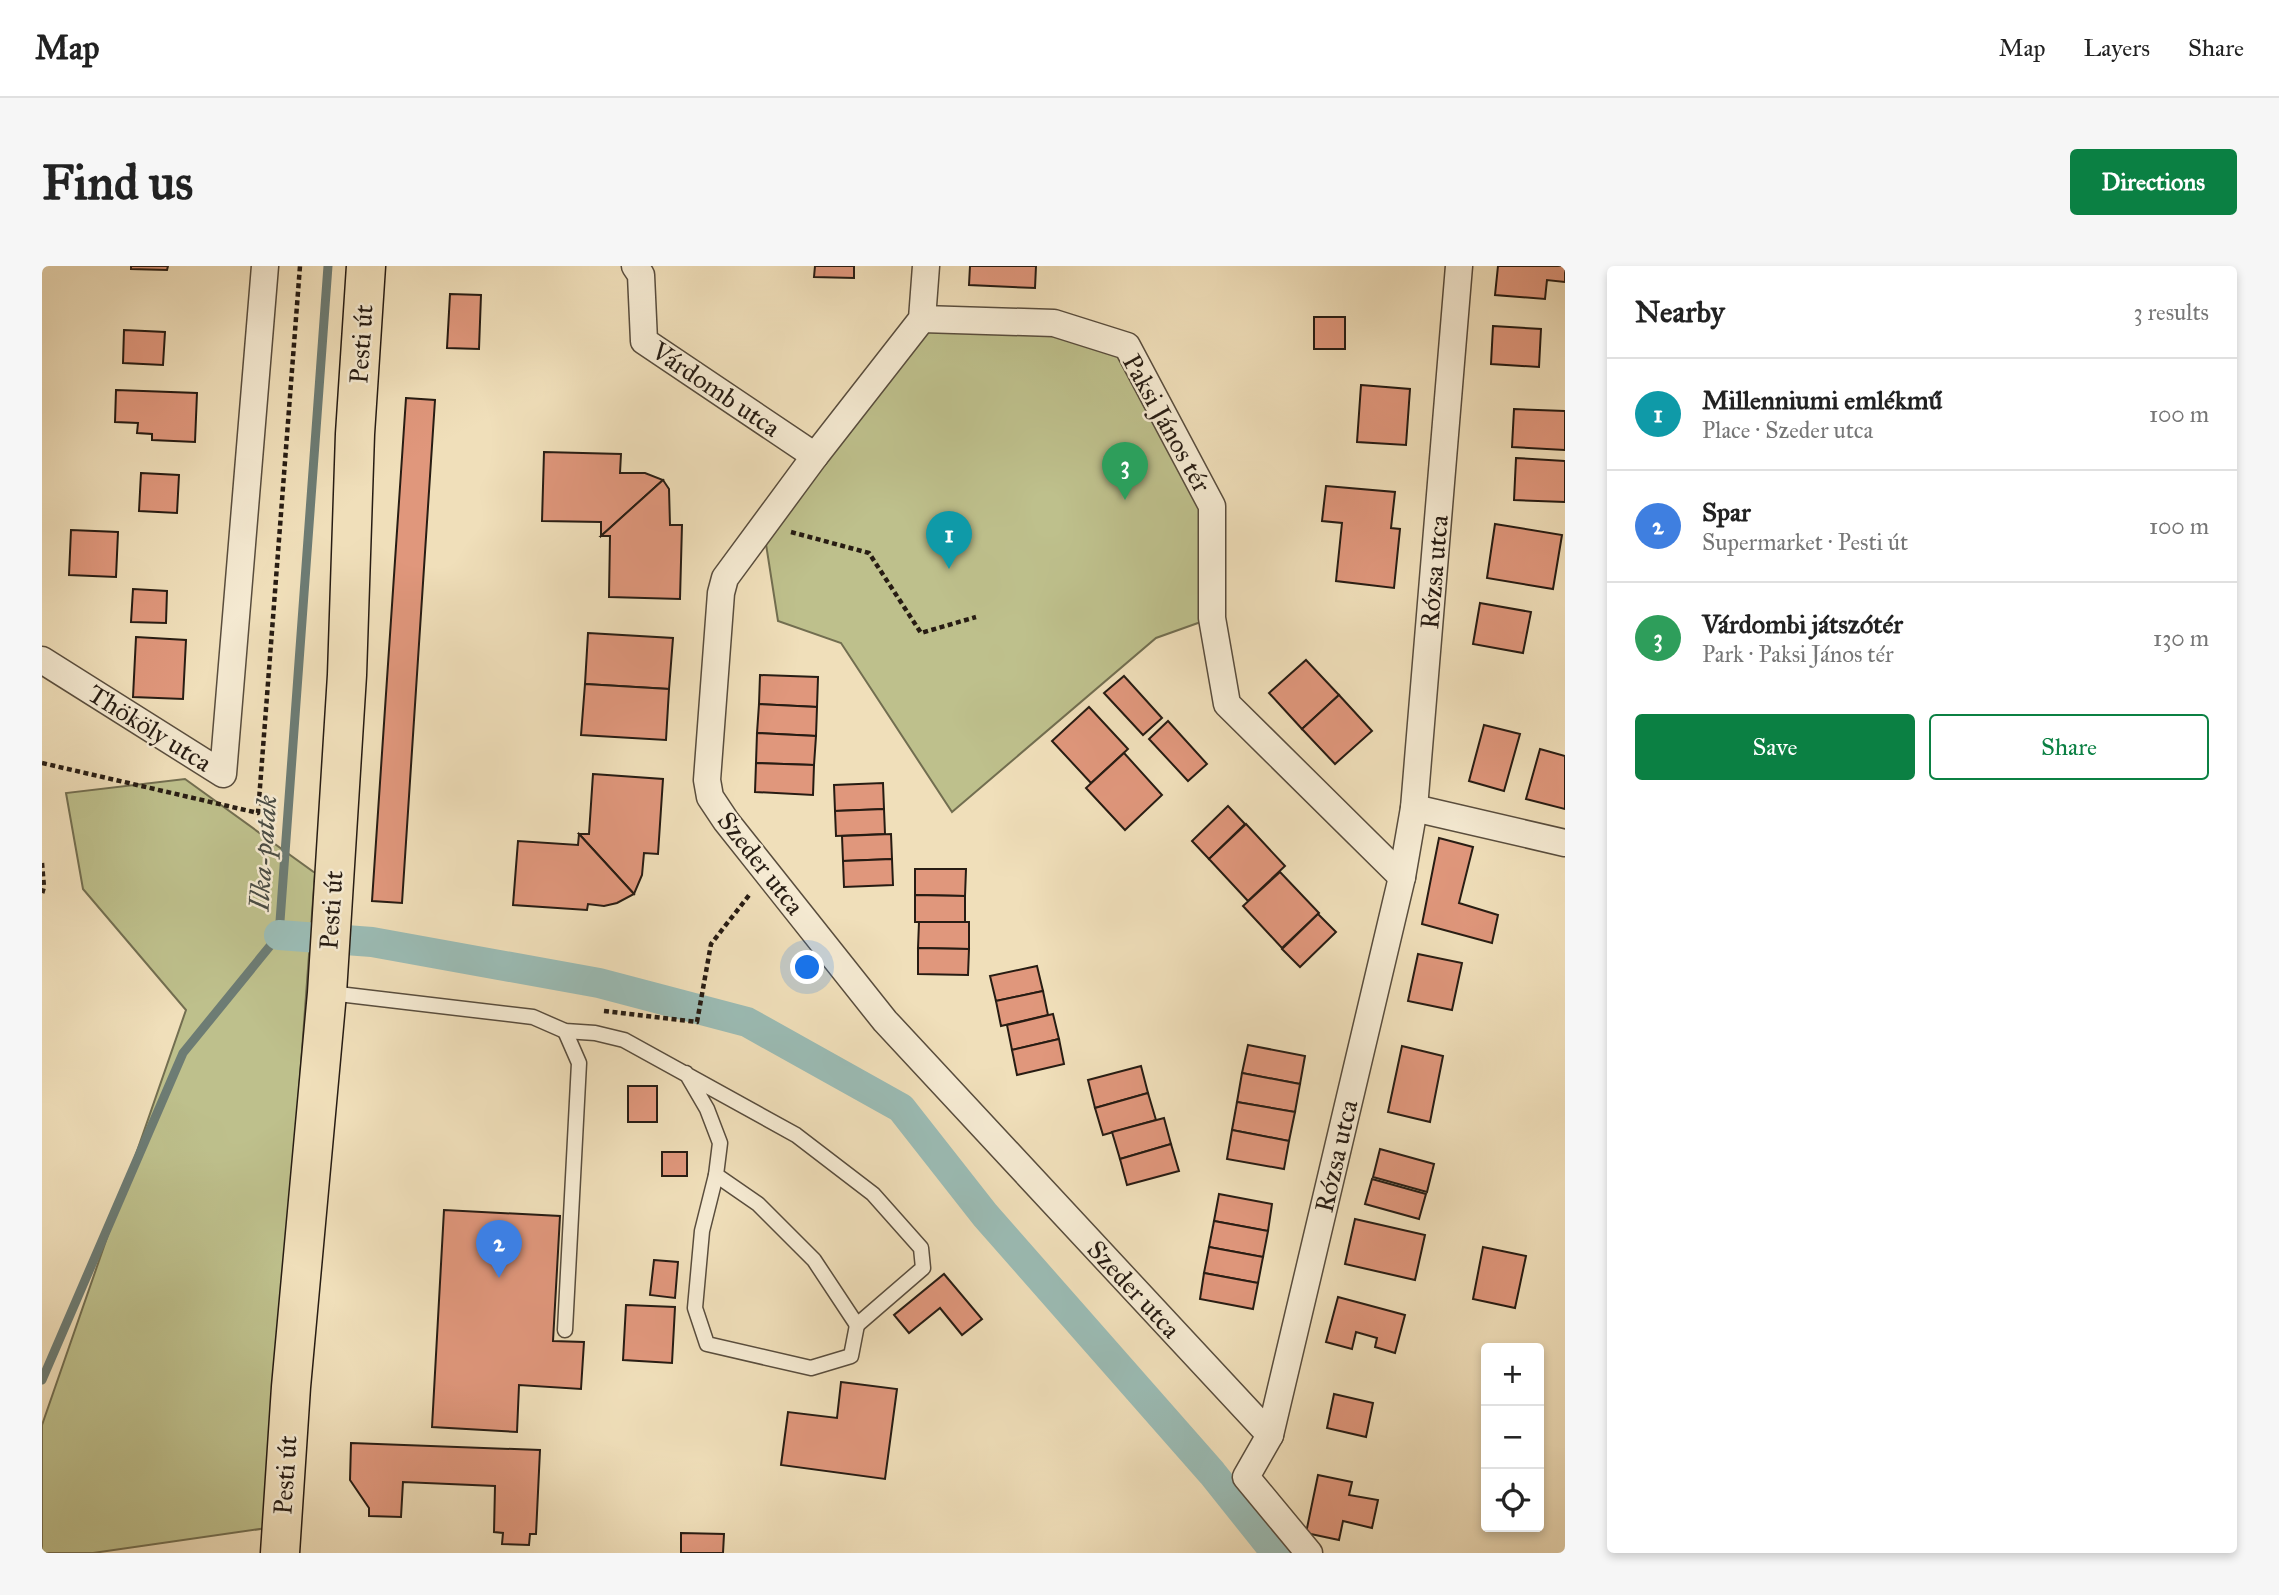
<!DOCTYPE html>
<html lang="en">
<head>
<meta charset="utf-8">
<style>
  body { margin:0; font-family:"IM FELL Great Primer",serif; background:#f6f6f6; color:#222 }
  .controls { position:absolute; right:21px; bottom:21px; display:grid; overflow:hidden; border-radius:7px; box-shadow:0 4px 10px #0003 }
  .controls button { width:63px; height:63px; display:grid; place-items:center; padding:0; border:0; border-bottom:2px solid #e0e0e0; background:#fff; color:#222; font:35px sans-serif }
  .you { position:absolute; left:766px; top:702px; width:24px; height:24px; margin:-18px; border:5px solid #fff; border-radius:50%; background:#1a73e8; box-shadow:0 0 0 10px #1a73e833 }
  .badge { display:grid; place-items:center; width:46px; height:46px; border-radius:50%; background:#0b8043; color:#fff; font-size:23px; font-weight:700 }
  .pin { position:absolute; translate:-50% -58px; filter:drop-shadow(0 2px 4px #0008) }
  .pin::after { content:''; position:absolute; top:37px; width:24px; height:21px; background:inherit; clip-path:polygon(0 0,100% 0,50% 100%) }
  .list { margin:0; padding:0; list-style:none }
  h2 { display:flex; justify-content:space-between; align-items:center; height:91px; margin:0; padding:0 28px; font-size:30px }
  h2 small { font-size:23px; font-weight:400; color:#767676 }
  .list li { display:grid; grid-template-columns:46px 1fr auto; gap:21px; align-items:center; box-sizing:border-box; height:112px; padding:0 28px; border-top:2px solid #e0e0e0 }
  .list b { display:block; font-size:26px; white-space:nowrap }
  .list p { margin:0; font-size:23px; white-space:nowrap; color:#767676 }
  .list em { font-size:23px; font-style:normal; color:#767676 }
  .actions { display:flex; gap:14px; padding:21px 28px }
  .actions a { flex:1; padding:16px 0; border:2px solid #0b8043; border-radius:7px; text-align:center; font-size:24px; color:#0b8043 }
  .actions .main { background:#0b8043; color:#fff }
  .icon { flex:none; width:38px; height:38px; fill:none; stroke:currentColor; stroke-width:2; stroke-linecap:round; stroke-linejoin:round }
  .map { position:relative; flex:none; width:1523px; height:1287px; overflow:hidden; border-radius:7px }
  header { display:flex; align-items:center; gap:42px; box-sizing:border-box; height:98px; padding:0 35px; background:#fff; border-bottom:2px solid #e0e0e0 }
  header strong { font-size:33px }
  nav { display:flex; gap:38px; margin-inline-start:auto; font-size:24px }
  .intro { display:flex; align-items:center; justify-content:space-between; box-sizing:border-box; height:168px; padding:0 42px }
  h1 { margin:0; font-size:49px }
  .button { padding:18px 32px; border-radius:7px; background:#0b8043; color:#fff; font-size:24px; font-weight:700 }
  main { display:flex; gap:42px; padding:0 42px }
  aside { flex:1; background:#fff; border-radius:7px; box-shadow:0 4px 10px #0003 }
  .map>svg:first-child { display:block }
  .green { fill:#bec08c; stroke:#726e50; stroke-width:2 }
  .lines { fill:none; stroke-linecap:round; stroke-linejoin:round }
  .stream { stroke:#6d7c74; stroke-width:9 }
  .canal { stroke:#9bbcb5; stroke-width:30 }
  .building { fill:#e0977c; stroke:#271c13; stroke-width:2 }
  .lane-casing { stroke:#594d3d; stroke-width:17 }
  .street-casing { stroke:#594d3d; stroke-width:29 }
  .primary-casing { stroke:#271c13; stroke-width:41 }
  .path { stroke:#271c13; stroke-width:4.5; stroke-dasharray:5 3.5; stroke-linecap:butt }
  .lane { stroke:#f5ead2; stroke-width:14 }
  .street { stroke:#f5ead2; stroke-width:26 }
  .primary { stroke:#f0dfba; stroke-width:38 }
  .labels { text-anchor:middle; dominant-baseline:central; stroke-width:5; stroke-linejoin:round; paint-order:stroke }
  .street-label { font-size:26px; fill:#271c13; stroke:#f5ead2 }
  .water-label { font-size:28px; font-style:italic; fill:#4a4c44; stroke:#f5ead2 }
</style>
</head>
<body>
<header>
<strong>Map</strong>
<nav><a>Map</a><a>Layers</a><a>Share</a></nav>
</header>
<div class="intro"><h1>Find us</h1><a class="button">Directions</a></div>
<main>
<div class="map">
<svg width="1523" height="1287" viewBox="0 0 1523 1287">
  <rect width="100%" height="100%" fill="#f0dfba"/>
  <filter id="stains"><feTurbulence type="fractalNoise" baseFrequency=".00286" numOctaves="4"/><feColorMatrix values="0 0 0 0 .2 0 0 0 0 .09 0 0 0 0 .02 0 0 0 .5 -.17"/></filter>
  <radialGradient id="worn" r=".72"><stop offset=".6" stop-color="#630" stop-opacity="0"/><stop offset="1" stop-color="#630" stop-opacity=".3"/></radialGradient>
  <!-- green -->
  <g class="green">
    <polygon points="880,53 1085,80 1170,240 1170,352 1114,372 910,546 799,377 736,355 721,259"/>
    <polygon points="143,513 273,607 225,1262 51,1287 0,1287 0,1159 144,744 41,623 24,527"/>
  </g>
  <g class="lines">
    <!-- stream -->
    <polyline class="stream" points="0,1114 141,787 237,669 286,0"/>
    <!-- canal -->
    <polyline class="canal" points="237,669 330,676 557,717 705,756 859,842 943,949 1170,1207 1234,1287"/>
  </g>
  <!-- building -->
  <g class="building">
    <polygon points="89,0 126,0 125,4 89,3"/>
    <polygon points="773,0 812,0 812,12 772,11"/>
    <polygon points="928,0 994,0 993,22 927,19"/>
    <polygon points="1456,0 1523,0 1523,16 1505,14 1503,33 1453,29"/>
    <polygon points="408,28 439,29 437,83 405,82"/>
    <rect x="1272" y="51" width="31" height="32"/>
    <polygon points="1451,60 1499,63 1497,101 1449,98"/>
    <polygon points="82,64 123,66 121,99 81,97"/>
    <polygon points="1319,119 1368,123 1364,179 1315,176"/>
    <polygon points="74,124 155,127 153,176 110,174 110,168 95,167 96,157 73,156"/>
    <polygon points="364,132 393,134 360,637 330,635"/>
    <polygon points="1472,143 1523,145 1523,184 1470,181"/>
    <polygon points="502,186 579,188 578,207 603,207 621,214 559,270 559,256 500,255"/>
    <polygon points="1474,192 1523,195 1523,236 1472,234"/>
    <polygon points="99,207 137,209 135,247 97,245"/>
    <polygon points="621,214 627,223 628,259 640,259 638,333 567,331 568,270 559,270"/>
    <polygon points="1284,220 1353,226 1349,262 1358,263 1352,322 1294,315 1300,257 1280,255"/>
    <polygon points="1453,258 1520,269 1511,323 1445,312"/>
    <polygon points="29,264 76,266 74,311 27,309"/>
    <polygon points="91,323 125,325 124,357 89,356"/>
    <polygon points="1438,337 1489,346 1481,387 1431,378"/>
    <polygon points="546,367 631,372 627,423 543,418"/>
    <polygon points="94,371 144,374 141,433 91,431"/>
    <polygon points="1264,394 1297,429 1260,463 1227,427"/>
    <polygon points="718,409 776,411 775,441 717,438"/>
    <polygon points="1082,410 1120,452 1101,469 1062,427"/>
    <polygon points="543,418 627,423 624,474 539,469"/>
    <polygon points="1297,429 1330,465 1293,498 1260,463"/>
    <polygon points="717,438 775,441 774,470 715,467"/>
    <polygon points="1047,441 1086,483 1049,517 1010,475"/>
    <polygon points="1126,455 1165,498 1146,515 1107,473"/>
    <polygon points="1442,459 1478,468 1462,525 1427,515"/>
    <polygon points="715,467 774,470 772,499 714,497"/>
    <polygon points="1498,483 1523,490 1523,543 1484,533"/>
    <polygon points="1082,487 1120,529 1083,564 1044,522"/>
    <polygon points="714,497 772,499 771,529 713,526"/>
    <polygon points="551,508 621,513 616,588 602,587 600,609 592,628 537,568 547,568"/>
    <polygon points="841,517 842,543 793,545 792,519"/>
    <polygon points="1186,540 1203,558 1167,593 1150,575"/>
    <polygon points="842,543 843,568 794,570 793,545"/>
    <polygon points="1204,558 1243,600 1206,635 1167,593"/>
    <polygon points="537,568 592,628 575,637 562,640 546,638 545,644 471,639 476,575 536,579"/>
    <polygon points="849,568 850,593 801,595 800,570"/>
    <polygon points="1397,572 1431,581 1417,637 1456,649 1450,677 1380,658"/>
    <polygon points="850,593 851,619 802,621 801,595"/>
    <polygon points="873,603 924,603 923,630 873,629"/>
    <polygon points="1238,606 1277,647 1240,682 1201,640"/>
    <polygon points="873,629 923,630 923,656 873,656"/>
    <polygon points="1276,648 1294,666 1258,701 1240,683"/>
    <polygon points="877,656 927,656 927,683 876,682"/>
    <polygon points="876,682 927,683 926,709 876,708"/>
    <polygon points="1376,688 1420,697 1410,744 1366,735"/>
    <polygon points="995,700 1001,725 954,735 948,710"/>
    <polygon points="1001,725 1006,749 959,760 954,735"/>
    <polygon points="1011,748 1017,773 970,784 965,759"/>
    <polygon points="1017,773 1022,798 975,809 970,784"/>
    <polygon points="1206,779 1263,790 1258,818 1200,807"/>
    <polygon points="1360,780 1401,790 1388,856 1346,846"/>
    <polygon points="1099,800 1106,827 1053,842 1046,814"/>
    <polygon points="1200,807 1258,818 1253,846 1195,836"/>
    <rect x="586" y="820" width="29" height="36"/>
    <polygon points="1106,827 1114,854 1061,869 1053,842"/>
    <polygon points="1195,836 1253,846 1247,875 1190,864"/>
    <polygon points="1122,852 1129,878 1078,893 1070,866"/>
    <polygon points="1190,864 1247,875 1242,903 1185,893"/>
    <polygon points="1129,878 1137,905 1085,919 1078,893"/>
    <polygon points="1338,883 1392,898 1385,926 1331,911"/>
    <rect x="620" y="886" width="25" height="24"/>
    <polygon points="1330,913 1384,928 1377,953 1323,938"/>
    <polygon points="1177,928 1230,938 1226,965 1172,955"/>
    <polygon points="402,944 518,950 511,1075 542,1076 539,1123 477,1119 475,1166 390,1161"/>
    <polygon points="1313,953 1383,969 1373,1014 1303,998"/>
    <polygon points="1172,955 1226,965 1221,991 1167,981"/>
    <polygon points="1167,981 1221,991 1216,1017 1162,1007"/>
    <polygon points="1441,981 1484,990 1473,1042 1431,1033"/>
    <polygon points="612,994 636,996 633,1032 608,1029"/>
    <polygon points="1162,1007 1216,1017 1211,1043 1158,1033"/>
    <polygon points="902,1008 940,1053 920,1069 898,1042 867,1067 852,1049"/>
    <polygon points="1296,1031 1363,1049 1353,1087 1333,1081 1335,1072 1314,1066 1310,1083 1284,1076"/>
    <polygon points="584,1039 633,1041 630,1097 581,1094"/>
    <polygon points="799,1116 855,1123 843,1213 739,1199 746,1146 795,1152"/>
    <polygon points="1292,1128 1331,1137 1324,1171 1285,1162"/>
    <polygon points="309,1177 498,1184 494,1268 488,1268 487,1279 460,1278 461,1267 452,1266 453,1220 361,1216 359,1251 327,1250 327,1242 308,1214"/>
    <polygon points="1276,1209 1310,1216 1307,1229 1336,1234 1330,1262 1301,1255 1297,1274 1264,1267"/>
    <polygon points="639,1267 682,1268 681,1287 639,1287"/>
  </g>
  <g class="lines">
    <!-- lane casing -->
    <g class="lane-casing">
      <g id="lane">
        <polyline points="288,727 491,751 523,765 553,767 582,774 754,869 831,928 879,982 881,1002 815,1059 772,994 716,938 674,909 678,877 665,843 644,807"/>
        <polyline points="674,909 660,965 653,1042 665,1078 769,1102 809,1090 815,1059"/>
        <polyline points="523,1064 537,797 523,765"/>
      </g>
    </g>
    <!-- street casing -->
    <g class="street-casing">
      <g id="street">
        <polyline points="593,0 599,9 602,75 773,190"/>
        <polyline points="884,0 880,53 773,190 683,312 679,327 665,514 668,531 684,555 843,755 1228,1169"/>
        <polyline points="880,53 1012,57 1085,80 1170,240 1170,352 1185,438 1360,611"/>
        <polyline points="0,394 181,508 223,0"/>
        <polyline points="1372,542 1523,577"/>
        <polyline points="1267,1287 1204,1211 1228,1169 1360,611 1372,542 1417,0"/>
      </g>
    </g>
    <!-- primary casing -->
    <g class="primary-casing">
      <polyline id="primary" points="238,1287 249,1121 285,727 305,409 313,168 324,0"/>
    </g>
    <!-- path -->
    <g class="path">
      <polyline points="749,266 827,287 879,367 934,351"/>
      <polyline points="0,497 216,547 258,0"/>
      <polyline points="0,597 2,621 0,628"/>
      <polyline points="562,745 655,756 669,678 708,628"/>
    </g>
    <!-- lane -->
    <use href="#lane" class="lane"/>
    <!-- street -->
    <use href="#street" class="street"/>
    <!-- primary -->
    <use href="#primary" class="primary"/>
  </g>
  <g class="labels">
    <!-- street labels -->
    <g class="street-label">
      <text transform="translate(319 78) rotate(-86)">Pesti út</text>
      <text transform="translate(674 123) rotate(34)">Várdomb utca</text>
      <text transform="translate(1125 157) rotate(61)">Paksi János tér</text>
      <text transform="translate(1392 306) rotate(-85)">Rózsa utca</text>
      <text transform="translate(108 462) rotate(32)">Thököly utca</text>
      <text transform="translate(719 597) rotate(52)">Szeder utca</text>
      <text transform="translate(289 644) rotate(-86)">Pesti út</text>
      <text transform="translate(1294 890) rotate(-77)">Rózsa utca</text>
      <text transform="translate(1092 1023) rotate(47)">Szeder utca</text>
      <text transform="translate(243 1209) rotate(-86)">Pesti út</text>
    </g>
    <!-- water labels -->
    <g class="water-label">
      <text transform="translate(221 587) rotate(-86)">Ilka-patak</text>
    </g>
  </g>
  <rect width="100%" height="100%" filter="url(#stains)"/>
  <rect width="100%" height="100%" fill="url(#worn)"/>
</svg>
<div class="controls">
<button>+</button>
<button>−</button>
<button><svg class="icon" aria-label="locate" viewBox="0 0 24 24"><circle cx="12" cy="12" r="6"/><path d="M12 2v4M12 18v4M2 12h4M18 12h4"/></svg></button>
</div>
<div class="you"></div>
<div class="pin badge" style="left:907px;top:303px;background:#0f9aa8">1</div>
<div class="pin badge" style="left:457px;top:1012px;background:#3f7fe0">2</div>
<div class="pin badge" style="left:1083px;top:234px;background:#2e9e5b">3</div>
</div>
<aside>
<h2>Nearby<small>3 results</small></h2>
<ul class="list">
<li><span class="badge" style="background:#0f9aa8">1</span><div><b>Millenniumi emlékmű</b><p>Place · Szeder utca</p></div><em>100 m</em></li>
<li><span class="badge" style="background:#3f7fe0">2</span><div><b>Spar</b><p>Supermarket · Pesti út</p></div><em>100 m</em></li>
<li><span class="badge" style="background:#2e9e5b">3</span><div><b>Várdombi játszótér</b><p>Park · Paksi János tér</p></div><em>130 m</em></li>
</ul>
<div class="actions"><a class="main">Save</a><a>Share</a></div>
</aside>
</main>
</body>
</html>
